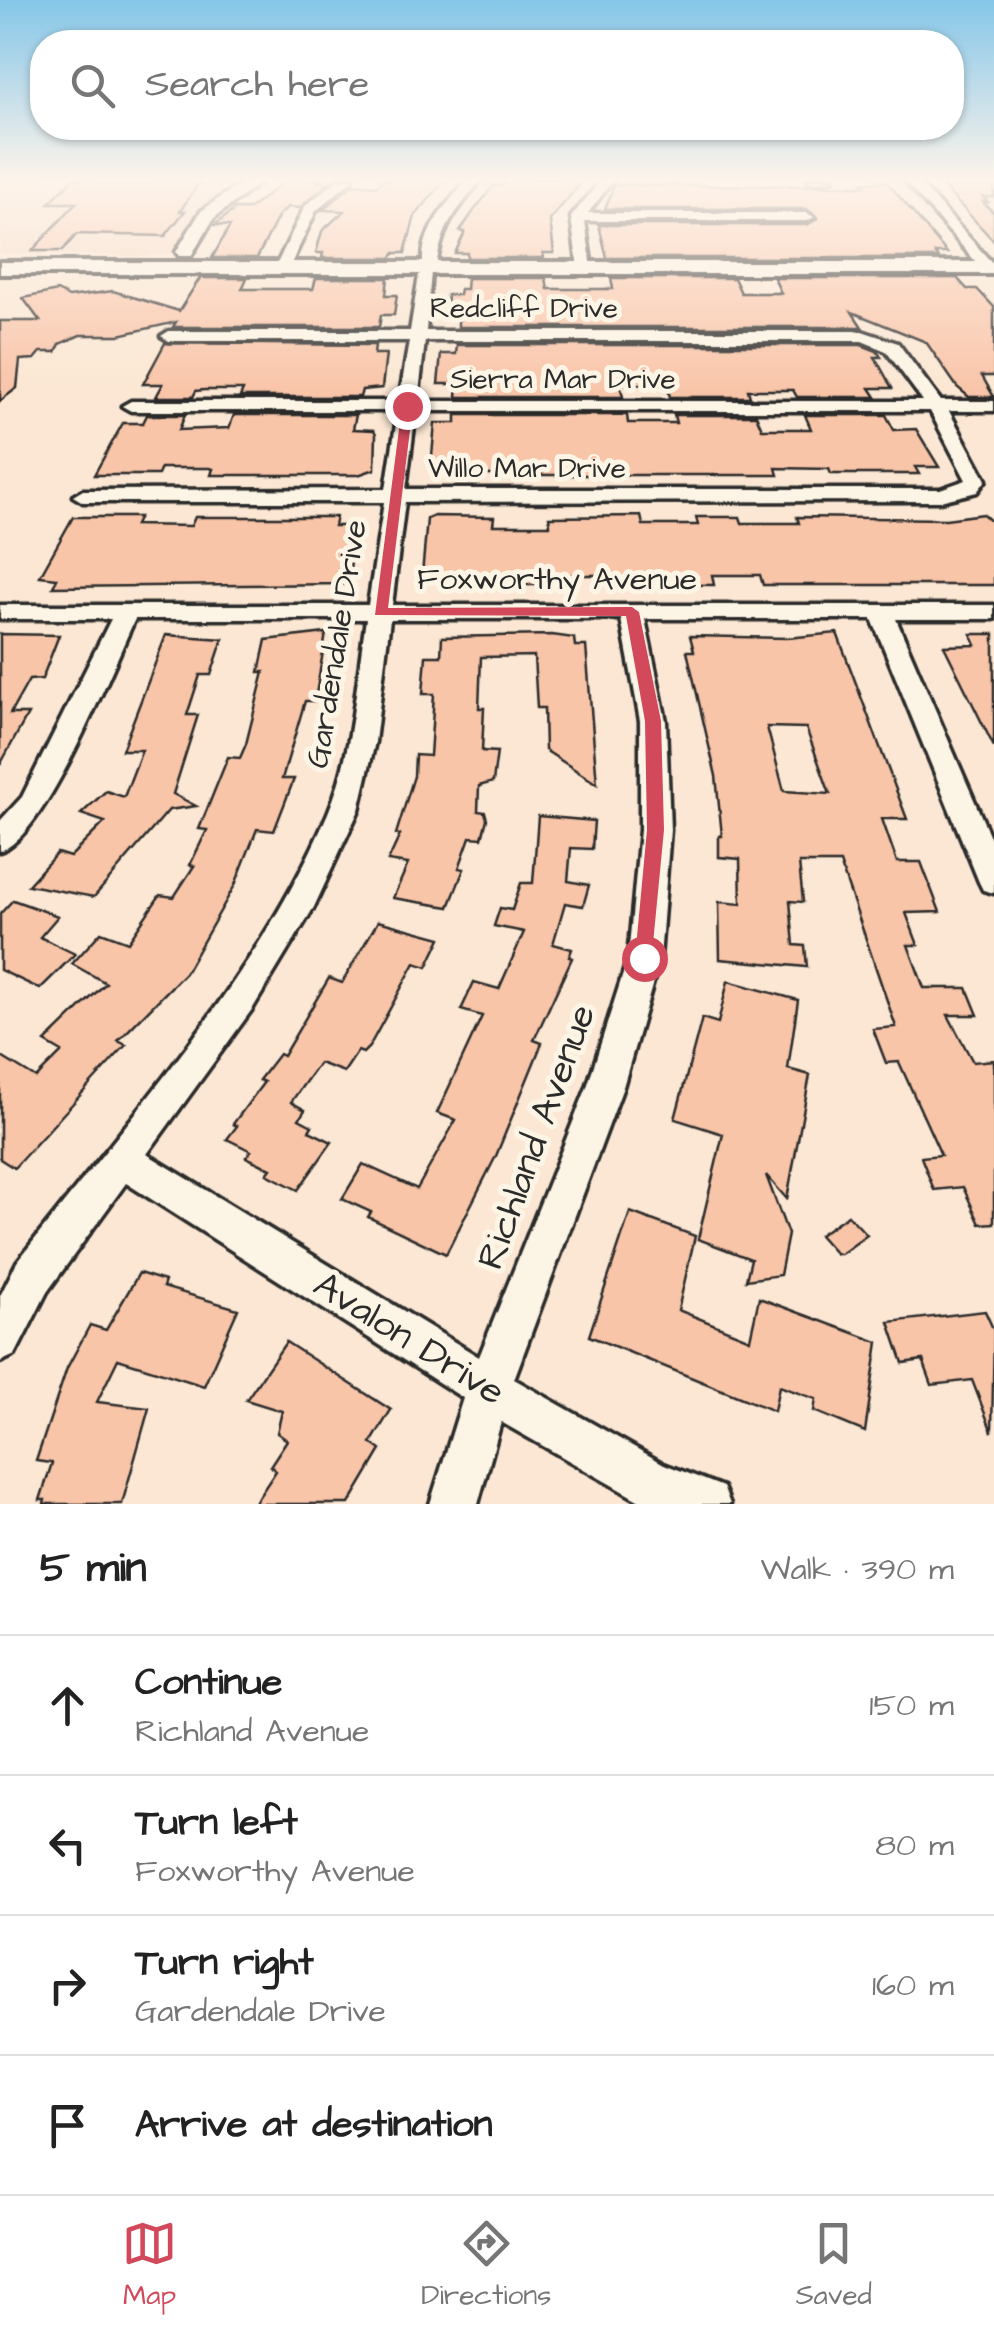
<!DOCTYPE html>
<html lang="en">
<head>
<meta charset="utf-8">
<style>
  body { margin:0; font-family:"Architects Daughter",sans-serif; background:#f2f2f2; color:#222 }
  .stop { position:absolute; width:30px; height:30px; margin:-22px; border:8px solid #d1495b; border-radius:50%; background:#fff }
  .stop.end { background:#d1495b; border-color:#fff; box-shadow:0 2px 10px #0008 }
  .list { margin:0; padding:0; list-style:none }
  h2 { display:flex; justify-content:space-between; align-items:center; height:130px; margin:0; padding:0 40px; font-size:42px }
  h2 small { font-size:32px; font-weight:400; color:#767676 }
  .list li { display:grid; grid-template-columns:65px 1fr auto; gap:30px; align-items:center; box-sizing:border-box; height:140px; padding:0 40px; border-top:2px solid #e0e0e0 }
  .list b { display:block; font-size:38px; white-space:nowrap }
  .list p { margin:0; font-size:32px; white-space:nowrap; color:#767676 }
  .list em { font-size:32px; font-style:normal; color:#767676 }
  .icon { flex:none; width:55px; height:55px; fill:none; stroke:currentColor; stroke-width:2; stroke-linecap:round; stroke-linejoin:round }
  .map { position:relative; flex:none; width:994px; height:1504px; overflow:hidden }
  .search { position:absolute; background:#fff; box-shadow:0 2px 8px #0004; left:30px; right:30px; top:30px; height:110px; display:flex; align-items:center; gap:25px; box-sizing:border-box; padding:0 35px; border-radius:40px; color:#767676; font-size:38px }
  .sheet { height:690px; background:#fff }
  nav { display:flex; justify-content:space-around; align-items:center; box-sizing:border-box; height:140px; border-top:2px solid #e0e0e0; background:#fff; font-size:28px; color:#767676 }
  nav a { display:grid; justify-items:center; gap:5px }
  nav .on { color:#d1495b }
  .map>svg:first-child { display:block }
  .built { fill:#f6d9c3 }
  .building { fill:#f9c5a9; stroke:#2b2b2b; stroke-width:2.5; fill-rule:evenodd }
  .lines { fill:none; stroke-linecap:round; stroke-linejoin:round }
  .minor-casing { stroke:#2b2b2b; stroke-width:7 }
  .major-casing { stroke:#2b2b2b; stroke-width:7 }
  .highway-casing { stroke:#2b2b2b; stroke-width:8 }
  .minor { fill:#fcf5e5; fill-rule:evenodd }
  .major { fill:#fcf5e5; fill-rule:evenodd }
  .highway { fill:#fcf5e5; fill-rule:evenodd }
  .route { fill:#d1495b }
  .labels { text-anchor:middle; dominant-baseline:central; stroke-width:10; stroke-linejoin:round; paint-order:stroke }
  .far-street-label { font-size:28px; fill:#2b2b2b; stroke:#fcf5e5 }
  .street-label { font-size:32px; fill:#2b2b2b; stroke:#fcf5e5 }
  .near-street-label { font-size:38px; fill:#2b2b2b; stroke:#fcf5e5 }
</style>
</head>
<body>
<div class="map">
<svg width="994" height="1504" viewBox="0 0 994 1504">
  <rect width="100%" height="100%" fill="#fbe7d3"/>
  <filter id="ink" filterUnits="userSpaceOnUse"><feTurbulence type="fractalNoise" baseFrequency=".01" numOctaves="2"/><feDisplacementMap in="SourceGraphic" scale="20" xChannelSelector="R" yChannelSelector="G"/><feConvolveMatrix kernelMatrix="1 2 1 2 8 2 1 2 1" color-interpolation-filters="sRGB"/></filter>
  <g filter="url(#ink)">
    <!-- built -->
    <polygon class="built" points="0,179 246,179 198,214 173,253 137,257 0,253"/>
    <!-- building -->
    <g class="building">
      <polygon points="73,179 202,179 180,211 185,211 165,236 77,234 62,251 32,251 76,203 49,203"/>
      <polygon points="288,179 323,179 319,182 329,183 300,208 288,207 279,215 257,258 212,258 230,226 215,225 235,209 249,209"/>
      <polygon points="384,179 446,179 415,216 405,253 395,253 391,258 322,258 323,253 316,253 322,231 344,211 323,210 353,184 376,186"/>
      <polygon points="507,179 584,179 550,220 554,253 543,253 544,258 467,258 467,253 455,253 465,232 460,231 473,212 494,185 502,186"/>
      <polygon points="936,179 994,179 994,197 983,197 988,202 983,202 994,213 994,241"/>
      <polygon points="862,182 887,182 947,253 935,253 939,258 607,258 599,225 807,225 818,218 807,209 605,209 614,185 865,186"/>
      <polygon points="200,278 247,278 242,289 313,289 316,278 388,278 386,295 397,295 394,315 381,315 379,327 173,327 176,322 119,335 80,335 60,344 56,352 41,352 35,359 20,360 17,388 0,401 0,321 40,321 23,298 57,291 69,297 113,291 179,311"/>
      <polygon points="467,278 546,278 548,289 613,289 611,278 734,278 741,293 781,293 774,278 957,278 967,289 977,289 994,307 994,376 982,376 994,397 969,397 957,387 926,342 852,312 862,327 458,327 458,315 446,315 447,295 459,295 460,289 466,289"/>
      <polygon points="165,343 375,345 374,354 386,354 382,388 362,390 360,397 240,397 243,390 204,390 196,391 193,397 156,397 163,384 143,384"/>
      <polygon points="457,345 861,345 877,351 881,357 875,357 892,388 870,388 876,397 797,397 793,390 748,390 750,397 670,397 667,385 620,384 623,397 457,397 458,384 438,384 441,354 456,354"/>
      <polygon points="147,415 185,415 179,430 229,428 234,415 356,415 353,429 374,430 376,434 375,469 358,475 211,475 213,469 209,468 161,468 158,475 94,475 123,423 143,423"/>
      <polygon points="456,415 627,415 628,423 676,423 674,415 756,415 762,429 811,429 805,415 886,415 894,430 916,429 939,467 915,467 919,474 831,474 829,469 776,468 778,475 452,475 453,467 431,467 435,423 456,423"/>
      <polygon points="983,514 994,524 994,585 763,585 760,575 712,575 714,585 606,584 605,575 551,575 545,576 546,585 446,585 447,575 422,575 427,519 434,516 494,517 493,525 550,525 549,517 641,516 643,525 698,525 696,517 740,517 742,523 799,523 797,517 946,519"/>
      <polygon points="73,517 139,517 135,525 191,526 195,517 336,517 334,526 356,526 348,584 53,587 57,578 40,576"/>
      <polygon points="326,633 315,701 305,701 282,779 294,779 274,831 257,829 235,885 185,973 118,1041 126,1045 14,1168 0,1159 0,1056 36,1078 62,1052 45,1042 106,983 72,964 101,932 128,942 160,895 174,897 194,866 190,865 207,830 199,829 228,757 240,758 246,744 264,672 259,672 266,640"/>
      <path d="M837 633 907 819H882L897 862H921L940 912 906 913 918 945H908L924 988H967L978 1015H948L973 1062 994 1060V1223L980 1224 963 1187 934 1190 921 1157 941 1155 899 1062 886 1063 873 1029 896 1027 840 863H799L803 902 790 901 794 945 805 946 807 967 720 959 719 902 741 904 740 859 719 857V836H722L716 776 687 651H694L690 636 787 638ZM767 727 806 728 830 794 784 791Z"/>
      <polygon points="0,634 59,635 42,679 29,680 10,714 28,714 0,765"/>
      <polygon points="971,634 994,634 994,747 944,646 976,645"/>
      <polygon points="166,635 223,639 211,675 200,675 187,715 198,715 173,794 196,806 169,810 94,897 28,885 57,853 70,857 105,822 81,814 106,791 124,797 142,750 122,750"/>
      <polygon points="552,635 574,638 575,646 586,646 597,784 545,750 544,708 537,708 534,656 481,657 479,708 484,708 482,751 497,752 493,782 479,786 478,811 485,812 487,819 482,838 470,837 459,868 464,869 449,907 393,898 408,864 388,861 400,835 396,834 414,776 415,755 430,756 434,694 423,694 426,656 441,656 442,637"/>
      <polygon points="538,816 594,821 592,849 571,848 568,881 589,885 583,906 565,903 553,944 572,949 569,957 572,958 534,1040 542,1043 496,1156 446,1254 368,1217 371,1212 342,1199 363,1164 417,1189 456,1120 437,1113 482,1016 461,1010 474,982 499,989 524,932 494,926 500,908 512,910 521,883 533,883"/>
      <polygon points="13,900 58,916 40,937 75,954 40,989 0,970 0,914"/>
      <polygon points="378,921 441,938 427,967 415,963 369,1047 363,1053 358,1051 344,1072 319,1063 291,1102 305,1110 299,1119 312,1126 309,1131 332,1142 298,1190 267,1174 271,1169 246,1157 251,1151 227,1139 237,1126 233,1124 264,1082 259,1080 279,1054 283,1056 329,978 342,983"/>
      <polygon points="728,981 798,1000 788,1069 810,1075 787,1199 766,1175 788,1234 780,1275 746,1280 751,1259 698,1239 723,1134 675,1119 702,1018 718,1023"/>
      <polygon points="630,1212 695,1236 678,1310 750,1339 759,1298 878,1342 865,1432 814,1411 816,1399 779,1386 774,1411 589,1336"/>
      <polygon points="848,1215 867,1235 841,1254 836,1254 819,1235"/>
      <polygon points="139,1273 165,1281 163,1287 238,1309 204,1386 118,1359 97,1402 149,1408 122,1504 44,1504 45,1500 40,1500 52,1463 36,1461 67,1368 90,1325 106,1330"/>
      <polygon points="985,1311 994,1331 992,1432 972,1380 932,1385 923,1360 903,1363 889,1322"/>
      <polygon points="286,1342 391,1410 371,1443 381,1450 349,1504 254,1504 276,1471 270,1466 287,1440 277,1433 282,1411 246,1400"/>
    </g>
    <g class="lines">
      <!-- minor casing -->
      <g class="minor-casing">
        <g id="minor">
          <polygon points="339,179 353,179 316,211 289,268 277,271 275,268 305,206"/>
          <path d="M469 179H482C456 212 442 224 436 268L431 272 426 331H862L898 343 941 401H994V411H949L986 480 977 492 940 501 405 502 392 605H994V619H896L994 846V893L983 890 979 882 872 619H645L666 721 670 830 660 958 623 1087 514 1379 664 1464 723 1487 730 1504H645L501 1422 478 1504H430L463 1398 126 1183 47 1292 15 1355 0 1362V1296L17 1262C125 1123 259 976 328 813 353 754 356 682 366 619H135C112 667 46 837 0 851V821L22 797 111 619H0V605H368L384 502H83L73 496 83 490 386 489 398 411H131L122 406 131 401H399L409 341H169L161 336 169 331H410L419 275 424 271C417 234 446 204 469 179ZM425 341H862L886 351 923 401H418ZM416 411H930L966 480 940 489H406ZM390 619H621L640 721V830L628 958 587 1087 479 1357 147 1154 253 1008 314 907 359 810 375 742Z"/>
          <polygon points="602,179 614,179 588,213 807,213 814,217 807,221 585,221 592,268 585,272 578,268 571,217"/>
          <polygon points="807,179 834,179 813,183"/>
          <polygon points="903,179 916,179 994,265 994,271 984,271"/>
        </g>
      </g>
      <!-- major casing -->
      <g class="major-casing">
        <polygon id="major" points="247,179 265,179 214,218 191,256 179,256 176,252 201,211"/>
      </g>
      <!-- highway casing -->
      <g class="highway-casing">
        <rect id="highway" x="0" y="262" width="994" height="12"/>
      </g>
      <!-- minor -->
      <use href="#minor" class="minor"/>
      <!-- major -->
      <use href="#major" class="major"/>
      <!-- highway -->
      <use href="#highway" class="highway"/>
    </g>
  </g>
  <!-- sky -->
  <linearGradient id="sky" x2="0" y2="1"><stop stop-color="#85c6e8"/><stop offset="0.46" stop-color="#fdf4eb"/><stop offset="1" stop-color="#fdf4eb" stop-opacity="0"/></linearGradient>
  <rect width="994" height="390" fill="url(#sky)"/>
  <!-- route -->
  <polygon class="route" points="407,403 413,406 388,608 632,607 639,612 661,721 664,830 651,964 638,964 635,958 647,830 645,721 626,616 375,615 402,406"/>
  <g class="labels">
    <!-- far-street labels -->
    <g class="far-street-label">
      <text x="524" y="308">Redcliff Drive</text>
      <text x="563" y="379">Sierra Mar Drive</text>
      <text x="527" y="468">Willo Mar Drive</text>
    </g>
    <!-- street labels -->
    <g class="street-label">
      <text x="557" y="579">Foxworthy Avenue</text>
      <text transform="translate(337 644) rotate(-81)">Gardendale Drive</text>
    </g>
    <!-- near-street labels -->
    <g class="near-street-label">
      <text transform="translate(537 1137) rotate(-70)">Richland Avenue</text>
      <text transform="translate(409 1339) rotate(32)">Avalon Drive</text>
    </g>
  </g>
</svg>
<div class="stop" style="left:644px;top:958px"></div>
<div class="stop end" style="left:407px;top:406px"></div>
<div class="search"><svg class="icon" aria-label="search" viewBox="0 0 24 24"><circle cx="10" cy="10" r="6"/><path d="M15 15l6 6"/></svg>Search here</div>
</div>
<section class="sheet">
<h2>5 min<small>Walk · 390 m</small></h2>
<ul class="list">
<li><svg class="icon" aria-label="ahead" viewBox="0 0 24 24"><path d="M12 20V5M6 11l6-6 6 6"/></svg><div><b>Continue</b><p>Richland Avenue</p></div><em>150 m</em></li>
<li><svg class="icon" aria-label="left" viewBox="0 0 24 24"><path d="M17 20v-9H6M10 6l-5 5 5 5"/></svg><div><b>Turn left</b><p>Foxworthy Avenue</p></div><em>80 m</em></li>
<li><svg class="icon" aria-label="right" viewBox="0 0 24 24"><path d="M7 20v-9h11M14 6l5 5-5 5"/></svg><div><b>Turn right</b><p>Gardendale Drive</p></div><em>160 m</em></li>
<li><svg class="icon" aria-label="arrive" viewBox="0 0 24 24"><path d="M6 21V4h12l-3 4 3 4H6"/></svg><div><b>Arrive at destination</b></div></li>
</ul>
</section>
<nav>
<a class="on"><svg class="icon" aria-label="map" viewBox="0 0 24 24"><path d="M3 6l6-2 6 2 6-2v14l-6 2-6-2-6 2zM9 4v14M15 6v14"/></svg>Map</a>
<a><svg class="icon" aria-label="directions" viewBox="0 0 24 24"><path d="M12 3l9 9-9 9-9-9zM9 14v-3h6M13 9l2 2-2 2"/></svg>Directions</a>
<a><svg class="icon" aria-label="saved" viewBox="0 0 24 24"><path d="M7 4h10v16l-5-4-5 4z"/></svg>Saved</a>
</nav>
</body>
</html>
